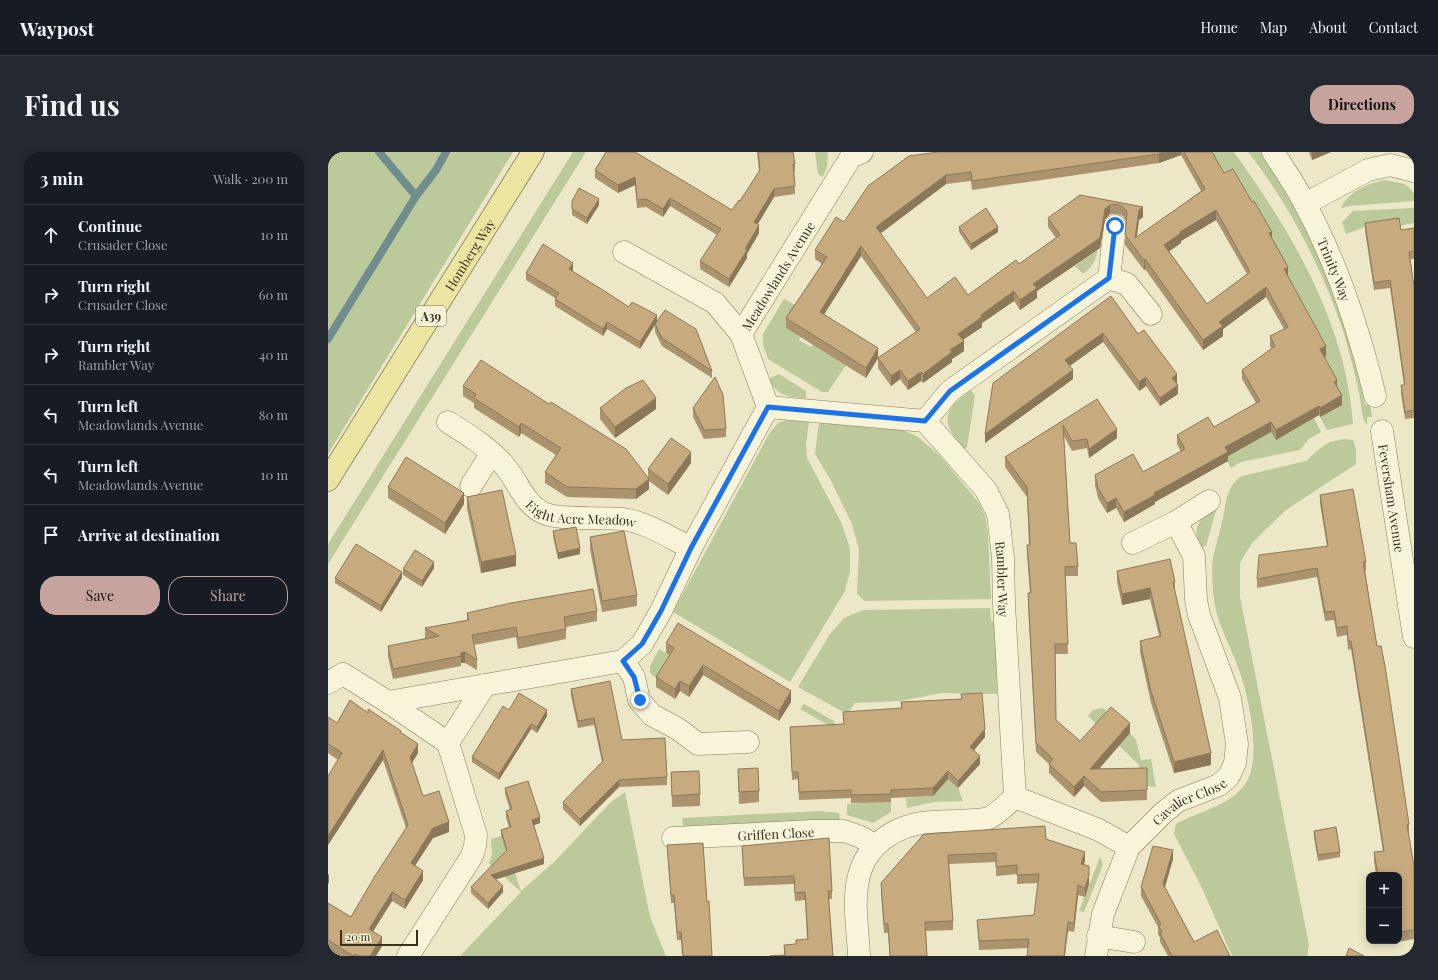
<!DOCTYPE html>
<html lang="en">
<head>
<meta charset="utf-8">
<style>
  body { margin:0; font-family:"Playfair Display",serif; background:#242831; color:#f1f3f6 }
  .controls { position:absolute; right:12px; bottom:12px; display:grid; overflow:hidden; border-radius:8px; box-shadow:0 2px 10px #0003 }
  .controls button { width:36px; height:36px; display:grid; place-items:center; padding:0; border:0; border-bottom:1px solid #363941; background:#171b24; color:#f1f3f6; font:20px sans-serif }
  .scale { position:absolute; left:12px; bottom:10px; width:78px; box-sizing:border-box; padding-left:4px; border:2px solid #373020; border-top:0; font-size:11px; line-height:14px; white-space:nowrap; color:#373020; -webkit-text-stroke:3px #f3f1d6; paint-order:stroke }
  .stop { position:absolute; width:12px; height:12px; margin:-9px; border:3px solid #1a73e8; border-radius:50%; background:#fff }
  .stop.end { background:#1a73e8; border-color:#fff; box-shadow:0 1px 4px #0008 }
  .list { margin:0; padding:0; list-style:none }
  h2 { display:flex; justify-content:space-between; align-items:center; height:52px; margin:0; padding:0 16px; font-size:17px }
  h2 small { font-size:13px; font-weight:400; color:#9ea1a6 }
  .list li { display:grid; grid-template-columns:26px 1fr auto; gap:12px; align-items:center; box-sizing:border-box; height:60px; padding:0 16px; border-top:1px solid #363941 }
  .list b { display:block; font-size:15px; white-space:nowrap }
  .list p { margin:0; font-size:13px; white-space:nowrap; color:#9ea1a6 }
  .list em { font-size:13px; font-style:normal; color:#9ea1a6 }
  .actions { display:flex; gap:8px; padding:12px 16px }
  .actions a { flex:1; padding:9px 0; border:1px solid #c6a49d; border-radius:16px; text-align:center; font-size:14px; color:#c6a49d }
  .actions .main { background:#c6a49d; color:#111 }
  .icon { flex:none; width:22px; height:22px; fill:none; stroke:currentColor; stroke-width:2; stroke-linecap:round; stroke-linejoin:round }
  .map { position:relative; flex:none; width:1086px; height:804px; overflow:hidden; border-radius:16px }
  header { display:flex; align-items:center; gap:24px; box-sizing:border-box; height:56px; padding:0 20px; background:#171b24; border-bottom:1px solid #363941 }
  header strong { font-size:19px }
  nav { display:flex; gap:22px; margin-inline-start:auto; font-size:14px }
  .intro { display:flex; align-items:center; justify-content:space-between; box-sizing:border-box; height:96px; padding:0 24px }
  h1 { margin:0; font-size:28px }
  .button { padding:10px 18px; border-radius:16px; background:#c6a49d; color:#111; font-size:14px; font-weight:700 }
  main { display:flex; gap:24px; padding:0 24px }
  aside { flex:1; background:#171b24; border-radius:16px; box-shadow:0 2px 10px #0003 }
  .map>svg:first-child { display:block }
  .green { fill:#bbc99b }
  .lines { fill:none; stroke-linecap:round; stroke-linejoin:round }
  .stream { stroke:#6f8d8c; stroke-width:8 }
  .minor-casing { stroke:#867b5d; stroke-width:23 }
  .major-casing { stroke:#544831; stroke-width:23 }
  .minor { stroke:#f7f4d9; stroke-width:22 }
  .major { stroke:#ece4a1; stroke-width:22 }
  .wall { fill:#ab936d; fill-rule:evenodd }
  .shaded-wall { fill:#8b7859 }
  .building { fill:#c7ab7f; stroke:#8b7859; fill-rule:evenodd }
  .route { stroke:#1a73e8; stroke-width:5 }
  .labels { text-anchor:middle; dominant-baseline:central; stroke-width:4; stroke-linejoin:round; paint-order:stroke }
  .shield { fill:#f3f1d6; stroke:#6f6a57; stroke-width:1 }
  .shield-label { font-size:12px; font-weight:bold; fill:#373020 }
  .street-label { font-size:13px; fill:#373020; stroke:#f3f1d6 }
</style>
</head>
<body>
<header>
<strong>Waypost</strong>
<nav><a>Home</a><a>Map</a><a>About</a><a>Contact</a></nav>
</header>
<div class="intro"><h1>Find us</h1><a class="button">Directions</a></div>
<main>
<aside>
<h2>3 min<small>Walk · 200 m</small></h2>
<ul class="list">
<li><svg class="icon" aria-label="ahead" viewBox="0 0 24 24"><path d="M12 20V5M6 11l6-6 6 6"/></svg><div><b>Continue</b><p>Crusader Close</p></div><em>10 m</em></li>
<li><svg class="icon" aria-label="right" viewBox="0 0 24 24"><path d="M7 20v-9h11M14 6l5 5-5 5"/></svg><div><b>Turn right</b><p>Crusader Close</p></div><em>60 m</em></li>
<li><svg class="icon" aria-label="right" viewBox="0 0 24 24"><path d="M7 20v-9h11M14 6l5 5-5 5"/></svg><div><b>Turn right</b><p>Rambler Way</p></div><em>40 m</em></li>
<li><svg class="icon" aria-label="left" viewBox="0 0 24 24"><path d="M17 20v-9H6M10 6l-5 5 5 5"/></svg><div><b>Turn left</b><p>Meadowlands Avenue</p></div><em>80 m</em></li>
<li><svg class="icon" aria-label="left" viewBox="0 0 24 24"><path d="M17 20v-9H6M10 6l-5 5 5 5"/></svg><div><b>Turn left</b><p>Meadowlands Avenue</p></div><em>10 m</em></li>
<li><svg class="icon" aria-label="arrive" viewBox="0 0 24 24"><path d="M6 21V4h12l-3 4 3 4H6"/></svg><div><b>Arrive at destination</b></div></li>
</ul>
<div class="actions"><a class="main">Save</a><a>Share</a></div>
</aside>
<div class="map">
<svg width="1086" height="804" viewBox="0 0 1086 804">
  <rect width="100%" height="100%" fill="#ece8c7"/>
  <!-- green -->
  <g class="green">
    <polygon points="0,0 185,0 0,302"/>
    <polygon points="245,0 258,0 0,412 0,392"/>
    <polygon points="487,0 500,0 499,15 495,25 490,22"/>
    <path d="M878 0H906C964 81 1018 171 1025 272L999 278 992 265 1014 253 991 212 998 203Z"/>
    <path d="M920 0H933C968 53 996 110 1016 170 1025 197 1030 225 1037 253H1042L1044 265H1039V273C1032 264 1034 252 1031 241 1027 222 1022 204 1017 185 996 120 963 55 920 0Z"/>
    <path d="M1056 28 1077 32 1086 41V49L1022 54 1013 56C1020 40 1039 32 1056 28Z"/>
    <polygon points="1086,56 1086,71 1071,74 1040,74 1018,82 1014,70 1025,59"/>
    <path d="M770 73C769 95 774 107 755 122L747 114 766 100Z"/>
    <polygon points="456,147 471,155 458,176 472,185 471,188 483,195 485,193 518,213 500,240 494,240 440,207 435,193 435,182"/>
    <path d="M451 222 478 239V246C461 246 448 243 441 227Z"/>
    <path d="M643 238 647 244 639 295 637 297C612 270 613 260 643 238Z"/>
    <polygon points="986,266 993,280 981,287 972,298 913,310 903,316 897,305 943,280 948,288"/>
    <polygon points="459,268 481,270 478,292 479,306 514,372 522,397 522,419 517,439 462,530 345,460 441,282 450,271"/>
    <polygon points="491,271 573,277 590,285 613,305 651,351 657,364 660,382 663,447 537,449 529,442 531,398 524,372 501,325 487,302"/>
    <path d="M1016 287 1025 288 1028 297V312L958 358 925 390 918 400 912 411V445L981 793 979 804H904L874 736 846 682 848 672C871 659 903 654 918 631 934 605 921 546 911 518 905 499 894 481 889 462 885 449 882 414 886 401 889 390 892 378 895 366 898 350 899 333 914 324L978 309 991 297 1002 290Z"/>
    <path d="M889 355 878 394 873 395C861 374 874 366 889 355Z"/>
    <polygon points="662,456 663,469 667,470 669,542 613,541 573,549 527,551 519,562 470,535 502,482 516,466 535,458"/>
    <polygon points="331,497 346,506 332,529 322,521 322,514"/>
    <polygon points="476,552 506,569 508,592 501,592 500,573 472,557"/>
    <polygon points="775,556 783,564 793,591 802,581 808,588 813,608 823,607 828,635 819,634 812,626 811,613 760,564 765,558"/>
    <polygon points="620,627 630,636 635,649 606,650 579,656 578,646 605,644"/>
    <polygon points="297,640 322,765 338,804 132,804 193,740 161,711 164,703 163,687 173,684 185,721 187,721 193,739 226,710 283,650"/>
    <polygon points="533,648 563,649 563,660 545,671 519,663 519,652 533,651"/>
    <polygon points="493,659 511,661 512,669 355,675 354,666"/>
    <polygon points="772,705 775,712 773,718 756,760 751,759"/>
  </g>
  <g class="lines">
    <!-- stream -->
    <g class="stream">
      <polyline points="51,0 88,44"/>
      <polyline points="0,187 88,44 108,18 118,0"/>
    </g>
    <!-- minor casing -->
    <g class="minor-casing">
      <g id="minor">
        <path id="s1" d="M945 0C956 17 968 34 977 52 1010 113 1031 178 1047 244"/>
        <polyline points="977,52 1040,18 1062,13 1086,19"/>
        <polyline points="296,100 387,151 413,182"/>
        <polyline points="781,126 787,74"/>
        <path id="s2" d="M440 255 597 269 658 338 670 362 675 406 676 452 687 645"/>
        <polyline points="597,269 622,239 781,126 799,132 823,162"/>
        <path id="s3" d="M120 270C139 282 160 295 175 312 190 328 196 354 218 362 234 368 274 365 294 367 316 369 343 386 363 396"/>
        <path id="s4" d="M1054 279 1086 485"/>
        <polyline points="143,334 163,302"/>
        <polyline points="848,370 881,349"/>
        <polyline points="295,509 306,525 311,548 324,563 350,577 370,592 420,590"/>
        <polyline points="0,531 15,522 60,550 157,533"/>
        <polyline points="60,550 120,591"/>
        <polyline points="687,645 771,678 801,695"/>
        <path id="s5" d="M345 686 485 679H516L533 685 547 694"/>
        <polyline points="770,784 806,790"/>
        <path id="s6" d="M80 804 144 704 147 694 148 683 120 591 157 533 295 509 314 492 333 459 363 396 440 255 413 182 523 5 534 0"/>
        <path d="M531 804C530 780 525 752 530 728 537 692 569 672 603 670 615 669 651 669 661 666 670 662 680 651 687 645"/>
        <path id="s7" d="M768 804 775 762 801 695 835 661 850 649 891 633 901 624 907 611 909 592 902 546 871 463 868 448 866 404 848 370 805 391"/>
      </g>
    </g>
    <!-- major casing -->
    <g class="major-casing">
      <g id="major">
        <path id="s8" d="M0 328 205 0"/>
      </g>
    </g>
    <!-- minor -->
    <use href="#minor" class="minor"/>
    <!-- major -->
    <use href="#major" class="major"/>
  </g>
  <!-- wall -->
  <g class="wall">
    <polygon points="278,0 404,58 412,49 431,19 429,0 465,0 467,12 467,20 466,20 467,34 467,42 446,45 430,72 431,81 419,102 419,106 401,135 372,117 372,109 389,83 342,54 335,65 318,55 309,56 307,33 290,41 267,26 267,18"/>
    <path d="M610 0H884L896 21 944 86 960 124 998 204 996 205 1009 235 1014 253 992 265 991 263 948 288 943 280 900 304V309L827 350V352L796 370 788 356 779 361 770 346 767 333V323L815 320 853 300 849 292V283L886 275 928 251 914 227V218L944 197 942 194V184L956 177 938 145 895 177V184L875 198 817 117 816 118 797 93 798 69 795 64 789 62H782L777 67 772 96 709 139V146L692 158 686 149 654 171V175L635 188 636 199 624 207V210L595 231 593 229 580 238 572 227 563 234 550 216V206L588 180 533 104 496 162 550 206 538 226 458 176V166L494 112 487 107V98L516 70ZM853 3 873 39 809 85 811 68 815 65V55L752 43 720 66V75L728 86 691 112 640 143 599 146 552 81 618 32 643 29 644 38 831 11ZM888 68 919 122 879 152 841 99 853 91V89Z"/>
    <polygon points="981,0 1003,0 984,8"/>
    <polygon points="244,49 271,53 259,72 244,63"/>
    <polygon points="1037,71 1073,78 1086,76 1086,107 1082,107 1086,134 1086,266 1077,267 1073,241 1073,233 1076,233 1062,136 1046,138 1037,79"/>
    <polygon points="631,75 670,80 643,98 631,80"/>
    <polygon points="245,118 244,119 301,155 329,170 384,219 384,226 334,194 327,180 327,172 312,197 279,177 275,184 227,154 227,146 198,128 198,121"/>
    <polygon points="783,144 810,182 849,231 850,242 832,254 818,234 811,239 775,190 742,214 745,227 657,291"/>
    <polygon points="135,234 320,325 320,317 363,311 340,343 321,329 321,337 308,347 239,345 217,331 217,320 228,303 193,281 191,285 146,256 146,251 135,244"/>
    <polygon points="769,247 789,286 761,306 759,296 744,299 736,284 742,391 750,414 750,424 737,424 740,502 727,502 728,568 752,589 802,581 771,617 819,616 819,648 773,650 756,634 746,645 721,621 721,612 708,600 700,451 700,441 702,441 699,402 699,393 701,393 699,345 677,315 677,305"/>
    <polygon points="272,256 328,257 287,286 272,267"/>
    <polygon points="365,256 398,277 398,285 376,287 365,265"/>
    <polygon points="60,335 136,352 117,382 60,346"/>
    <polygon points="992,343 1038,410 1038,419 1037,419 1049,494 1081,672 1081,681 1080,681 1086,714 1086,787 1070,790 1069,789 1071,789 1071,723 1048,723 1046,709 1046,700 1055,699 1023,497 1020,498 1019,483 1009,485 1006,468 997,469 989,425 929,436 929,427 999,394 992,352"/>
    <polygon points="139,345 188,414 153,421 139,357"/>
    <polygon points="225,379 252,402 230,407 225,385"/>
    <polygon points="262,385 309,443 309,454 274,460 262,397"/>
    <polygon points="106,416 94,435 75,423 75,417"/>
    <polygon points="789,419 847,430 847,440 883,613 846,621 823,551 812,500 812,489 831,484 822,447 794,453 789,430"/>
    <polygon points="7,426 74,426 53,460 7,431"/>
    <polygon points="269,459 269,469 238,475 238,487 190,497 188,485 146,493 149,508 149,518 137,511 133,511 133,514 65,527 60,505 60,494 97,487 97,476 139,468 139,461"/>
    <polygon points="338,491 463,550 451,569 375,523 361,545 352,539 347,547 328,535 328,525 342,503 338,501"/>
    <polygon points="243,537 294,588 339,625 339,633 291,635 252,674 235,657 235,650 274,610 266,573 250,576 243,544"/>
    <polygon points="633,542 657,585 646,598 652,612 630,636 620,627 605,644 563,646 563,650 523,651 523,646 471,648 470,627 464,628 462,575 516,572 515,560 573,557 573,550 633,547"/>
    <polygon points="40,557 73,581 90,601 84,611 95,644 121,680 105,686 87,713 95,728 77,757 64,749 45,779 54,794 48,804 11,804 0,797 0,751 23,765 78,676 55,608 0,693 0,624 10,608 0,601 0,565 9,571 40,560"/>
    <polygon points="181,558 219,564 209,581 203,577 171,628 144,610 144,605"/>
    <polygon points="410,617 431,639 431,650 411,652"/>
    <polygon points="343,620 372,642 372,654 344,655"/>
    <polygon points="177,636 212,671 206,673 216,712 168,727 175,740 160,757 143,741 143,735 178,699 173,684 173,678 181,675 178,665 178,659 182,658 177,642"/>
    <polygon points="986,679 1012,700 1012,705 990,709 986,685"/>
    <polygon points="596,682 718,687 757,709 756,712 761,732 757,745 750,743 746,780 740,779 700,796 651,798 649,768 706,763 710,731 689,732 689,722 668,724 668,710 621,712 625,769 625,778 598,779 599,804 562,804 560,781 556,781 553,740 553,731"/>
    <polygon points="339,693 379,750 384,804 354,804 353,788 349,788 346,751 343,751"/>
    <polygon points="414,694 504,739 504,747 501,747 505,804 456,803 456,793 468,793 479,787 477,748 467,749 466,732 416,734"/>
    <polygon points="845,707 837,735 866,790 902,804 840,804 832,790 832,786 830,782 830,775 813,744 813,735"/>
  </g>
  <!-- shaded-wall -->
  <g class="shaded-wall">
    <polygon points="835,0 853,0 853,3 831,11 831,2"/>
    <polygon points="984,0 1003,0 984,8"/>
    <polygon points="618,23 618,32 548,85 548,75"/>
    <polygon points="307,25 307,33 290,41 290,33"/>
    <polygon points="446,37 446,45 426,78 426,70"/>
    <polygon points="342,46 342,54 335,65 335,57"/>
    <polygon points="271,47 271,53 259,72 259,66"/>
    <polygon points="782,53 782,62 777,67 772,96 709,139 709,146 692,158 692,148 705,132 777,57"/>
    <polygon points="815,55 815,65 811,68 807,95 807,86 811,58"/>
    <polygon points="888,58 888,68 853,89 853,91 836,103 836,93 852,80"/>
    <polygon points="431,73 431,81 419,102 419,106 401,135 401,127"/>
    <polygon points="670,75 670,80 643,98 643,92"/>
    <polygon points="944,80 944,90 941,81"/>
    <polygon points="533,94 533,104 492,169 492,160"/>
    <polygon points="817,107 817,117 816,118 816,108"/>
    <polygon points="245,111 245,118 241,124 241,117"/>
    <polygon points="960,115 960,125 956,117"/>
    <polygon points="938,135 938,145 895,177 895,184 875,198 875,188 891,170"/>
    <polygon points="686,139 686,149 654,171 654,175 630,191 630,182 653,163"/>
    <polygon points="329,163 329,170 312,197 312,190"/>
    <polygon points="279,170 279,177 275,184 275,177"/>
    <polygon points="775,181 775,190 737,217 737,208"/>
    <polygon points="636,189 636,199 624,207 624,210 595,231 595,222 622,198"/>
    <polygon points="998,194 998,204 992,207 992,197"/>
    <polygon points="550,196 550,206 538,226 538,216"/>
    <polygon points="572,218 572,227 563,234 563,224"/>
    <polygon points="745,218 745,227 657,291 657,282"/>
    <polygon points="593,220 593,229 580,238 580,229"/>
    <polygon points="849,222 849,231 844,234 844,226"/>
    <polygon points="818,225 818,234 811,239 811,230"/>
    <polygon points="1009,228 1009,237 1006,230"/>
    <polygon points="850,233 850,242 832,254 832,246"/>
    <polygon points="1014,243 1014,253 992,265 992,256"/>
    <polygon points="328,246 328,257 287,286 287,275"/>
    <polygon points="991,254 991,263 948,288 948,278"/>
    <polygon points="943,270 943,280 900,304 900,309 827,350 827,352 796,370 796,360 897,295"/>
    <polygon points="193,271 193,281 191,285 191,275"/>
    <polygon points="789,277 789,286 761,306 761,297"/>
    <polygon points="363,300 363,311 340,343 340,332"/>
    <polygon points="321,327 321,337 308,347 308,337"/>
    <polygon points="136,341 136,352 117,382 117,371"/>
    <polygon points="788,346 788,356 779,361 779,351"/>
    <polygon points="252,396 252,402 230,407 230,401"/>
    <polygon points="188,403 188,414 153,421 153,410"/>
    <polygon points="106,410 106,416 94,435 94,429"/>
    <polygon points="74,420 74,426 53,460 53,454"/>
    <polygon points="822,436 822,447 794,453 794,442"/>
    <polygon points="137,500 137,511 133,511 133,501"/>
    <polygon points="375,513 375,523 361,545 361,534"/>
    <polygon points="352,529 352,539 347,547 347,537"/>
    <polygon points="463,539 463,550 451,569 451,559"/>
    <polygon points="219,558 219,564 209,581 209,575"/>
    <polygon points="802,571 802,581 762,627 762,617"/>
    <polygon points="203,572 203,577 171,628 171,622"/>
    <polygon points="657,577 657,585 642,603 642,595"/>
    <polygon points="90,592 90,601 82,614 82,605"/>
    <polygon points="55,598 55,608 0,693 0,684"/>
    <polygon points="883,601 883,613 846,621 846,610"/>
    <polygon points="652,604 652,612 630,636 630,629"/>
    <polygon points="620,619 620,627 605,644 605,636"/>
    <polygon points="756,624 756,634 746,645 746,635"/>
    <polygon points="291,628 291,635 252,674 252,667"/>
    <polygon points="212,665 212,671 204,674 204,668"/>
    <polygon points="121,670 121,680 105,686 83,720 83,711 105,676"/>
    <polygon points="845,698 845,707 835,741 835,732"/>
    <polygon points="757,700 757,709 753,721 753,712"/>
    <polygon points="216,706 216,712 163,729 163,723"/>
    <polygon points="95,719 95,728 77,757 77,748"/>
    <polygon points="1,722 1,731 0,732 0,723"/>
    <polygon points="761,723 761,732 757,745 757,736"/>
    <polygon points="750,733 750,743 746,780 746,771"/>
    <polygon points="175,734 175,740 160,757 160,751"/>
    <polygon points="64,740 64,749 41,786 41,777"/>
    <polygon points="740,770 740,779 737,804 736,804"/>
    <polygon points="54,785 54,794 48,804 42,804"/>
  </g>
  <!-- building -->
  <g class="building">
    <polygon points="278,0 307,0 404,58 411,48 412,49 432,18 430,0 465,0 467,12 465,12 467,34 446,37 426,70 431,73 417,97 419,98 401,127 372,109 393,77 342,46 335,57 318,47 309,48 307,25 290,33 267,18"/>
    <path d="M610 0H835L831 2 644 29 643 20 618 23 548 75 599 146 627 125 640 143 688 108 691 112 732 83 720 66 752 43 815 55 811 58 807 86 877 37 856 0H884L896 21 905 17 924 50 926 49 944 80 941 81 960 115 956 117 998 194 992 197 1009 228 1006 230 1014 243 992 256 991 254 948 278 943 270 897 295 900 300 826 341 827 343 796 360 788 346 779 351 770 336 767 323 805 302 815 320 857 297 849 283 880 265 886 275 932 249 914 218 947 194 942 184 960 175 938 135 891 170 895 174 875 188 817 107 816 108 797 83 799 60 795 55 789 52 782 53 777 57 772 86 705 132 709 136 692 148 686 139 653 163 654 165 630 182 636 189 622 198 624 200 595 222 593 220 580 229 572 218 563 224 550 206 592 177 533 94 492 160 550 196 538 216 458 166 499 105 487 98 508 65 516 70 540 34 581 4ZM888 58 922 120 879 152 836 93 853 81 852 80Z"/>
    <polygon points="251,36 271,47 259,66 244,57 244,49"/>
    <polygon points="658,56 670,75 643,92 631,75"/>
    <polygon points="1071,66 1073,78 1086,76 1086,99 1081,100 1086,134 1086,258 1077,260 1073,233 1077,233 1062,128 1046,131 1037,71"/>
    <polygon points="215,92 245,111 241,117 278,140 301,155 304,150 329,163 312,190 279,170 275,177 227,147 231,141 198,121"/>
    <polygon points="783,144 810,182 816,178 849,222 844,226 850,233 832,246 818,225 811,230 775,181 737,208 745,218 657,282 665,231"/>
    <polygon points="337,158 368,177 384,219 334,186 327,172"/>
    <polygon points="153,208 221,252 223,250 298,297 321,327 308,337 239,335 217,320 233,296 193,271 191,275 146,246 148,242 135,234"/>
    <polygon points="387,225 395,243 398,277 376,278 365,256"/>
    <polygon points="315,228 328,246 287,275 272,256 298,236"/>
    <polygon points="769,247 789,277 761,297 759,287 744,289 735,273 742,391 748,391 750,414 737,415 740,492 727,492 728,568 752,589 783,555 802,571 762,617 819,616 819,638 773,640 756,624 746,635 721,612 725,607 708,591 700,441 703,441 699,393 702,393 699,335 677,305"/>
    <polygon points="343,286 363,300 340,332 320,317"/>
    <polygon points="78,305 136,341 117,371 60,335"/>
    <polygon points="1025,337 1038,410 1035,410 1049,494 1053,494 1057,514 1081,672 1079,673 1086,714 1086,778 1071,780 1071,723 1050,723 1046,700 1056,699 1023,489 1020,489 1019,474 1009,476 1006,459 997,460 989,416 929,427 931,403 1000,394 992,343"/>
    <polygon points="174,338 188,403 153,410 139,345"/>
    <polygon points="248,375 252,396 230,401 225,379"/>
    <polygon points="296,379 309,443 274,449 262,385"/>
    <polygon points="28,392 74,420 53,454 7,426"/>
    <polygon points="87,398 106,410 94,429 75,417"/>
    <polygon points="842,407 847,430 845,430 883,601 846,610 823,539 812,489 833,484 822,436 794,442 789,419"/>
    <polygon points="265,437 269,459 236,465 238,477 190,486 188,475 144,483 149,508 137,500 133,501 133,504 65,517 60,494 111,484 97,476 141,468 139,461 183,451"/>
    <polygon points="350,471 463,539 451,559 375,513 361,534 352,529 347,537 328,525 346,496 338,491"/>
    <polygon points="282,529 294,588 337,586 339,625 291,628 252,667 235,650 275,609 266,566 250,569 243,537"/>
    <polygon points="191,541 219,558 209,575 203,572 171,622 144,605 175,554 181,558"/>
    <polygon points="654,541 657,577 642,595 652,604 630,629 620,619 605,636 563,638 563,642 523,643 523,638 471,640 470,620 464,620 462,575 516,572 515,560 574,556 573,550 634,547 633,542"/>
    <polygon points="22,548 40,561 40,557 73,579 72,580 90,592 82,605 95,644 111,639 121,670 105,676 83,711 95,719 77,748 64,740 41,777 54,785 42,804 31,804 27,802 25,804 0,788 0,751 23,765 47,724 80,673 55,598 0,684 0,624 14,601 0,592 0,565 9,571"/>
    <polygon points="430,616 431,639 411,640 410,617"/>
    <polygon points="371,619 372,642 344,644 343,620"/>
    <polygon points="200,629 212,665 204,668 216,706 163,723 175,734 160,751 143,735 179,698 173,678 183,675 178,659 184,657 177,636"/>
    <polygon points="717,674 718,687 757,700 753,712 761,714 761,723 757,736 750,733 746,771 740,770 736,804 699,804 701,787 651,789 649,768 706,763 711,722 689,723 689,713 668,715 668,701 620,703 625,769 597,770 599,804 562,804 560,772 556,772 553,731 596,682"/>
    <polygon points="1008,675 1012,700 990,703 986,679"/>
    <polygon points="501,686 504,739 500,739 505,804 442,804 457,803 456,793 468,792 468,788 480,787 477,740 467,741 466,724 416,726 414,694"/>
    <polygon points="375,691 379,750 381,749 384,804 355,804 353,780 349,780 346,743 343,743 339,693"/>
    <polygon points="825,694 845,698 835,732 866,790 889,778 902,804 844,804 832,781 834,780 830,773 833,772 813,735"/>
    <polygon points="1021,796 1036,804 1018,804"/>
  </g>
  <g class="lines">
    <!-- route -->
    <polyline class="route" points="312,548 306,525 295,509 314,492 333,459 363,396 440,255 597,269 622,239 781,126 787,74"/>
  </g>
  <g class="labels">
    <!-- shield labels -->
    <rect class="shield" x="88" y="154" width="30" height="20" rx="3"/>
    <g class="shield-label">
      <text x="103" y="164">A39</text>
    </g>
    <!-- street labels -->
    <g class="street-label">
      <text stroke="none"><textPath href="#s8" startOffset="266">Homberg Way</textPath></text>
      <text stroke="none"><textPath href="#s1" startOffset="133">Trinity Way</textPath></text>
      <text stroke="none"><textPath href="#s6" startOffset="886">Meadowlands Avenue</textPath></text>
      <text stroke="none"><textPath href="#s4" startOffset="68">Feversham Avenue</textPath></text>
      <text stroke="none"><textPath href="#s3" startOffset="171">Eight Acre Meadow</textPath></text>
      <text stroke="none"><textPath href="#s2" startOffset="342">Rambler Way</textPath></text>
      <text stroke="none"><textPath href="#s7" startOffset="191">Cavalier Close</textPath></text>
      <text stroke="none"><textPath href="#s5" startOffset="103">Griffen Close</textPath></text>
    </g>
  </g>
</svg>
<div class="controls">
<button>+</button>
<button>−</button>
</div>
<div class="scale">20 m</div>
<div class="stop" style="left:787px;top:74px"></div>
<div class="stop end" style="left:312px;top:548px"></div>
</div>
</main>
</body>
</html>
